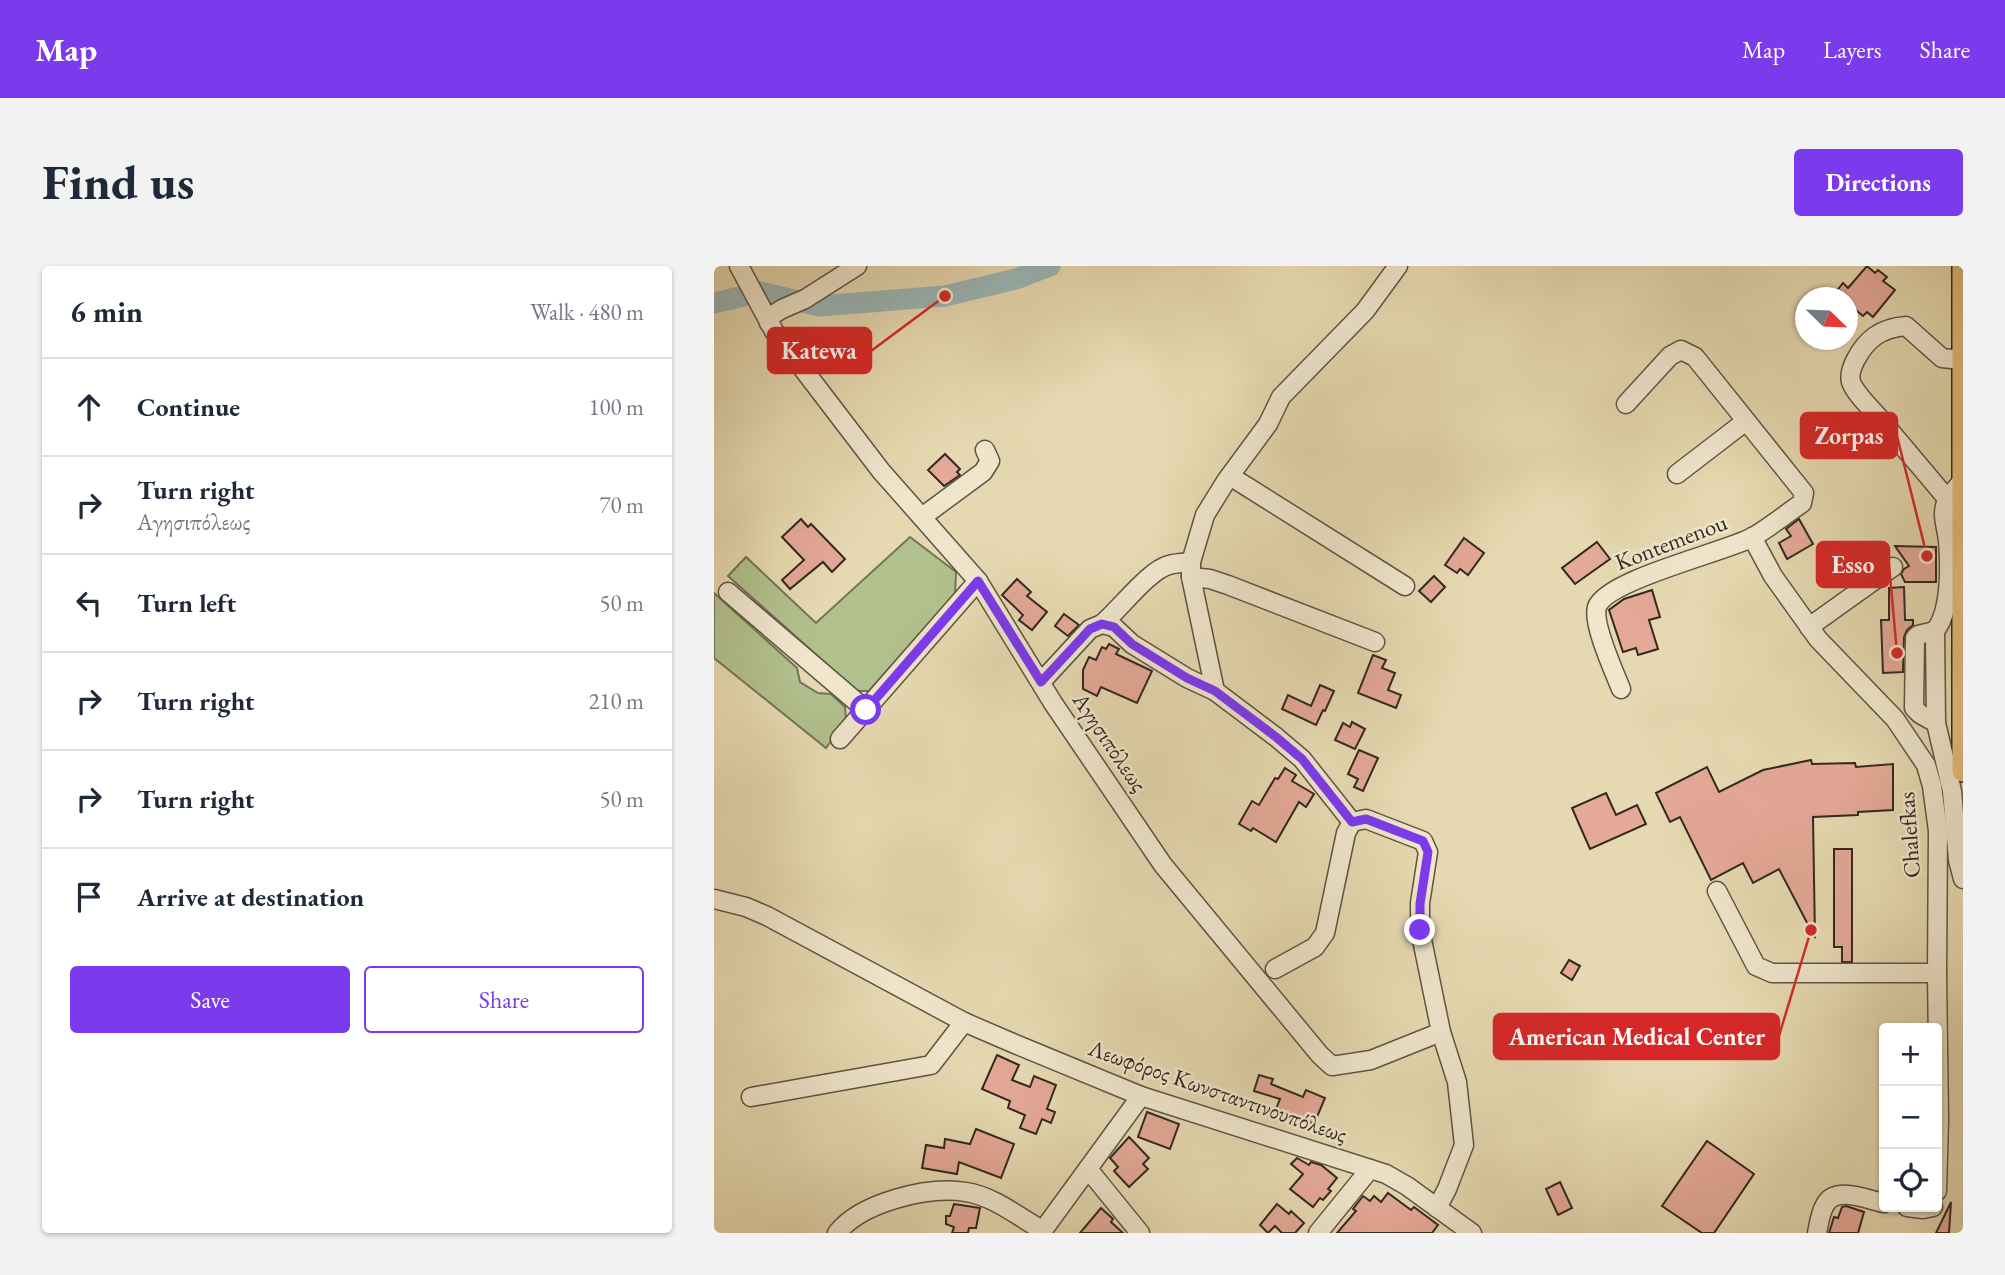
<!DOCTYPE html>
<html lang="en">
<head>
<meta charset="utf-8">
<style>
  body { margin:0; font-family:"EB Garamond",serif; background:#f2f2f3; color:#1f2937 }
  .controls { position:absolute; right:21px; bottom:21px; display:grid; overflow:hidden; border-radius:7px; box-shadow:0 2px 5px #0004 }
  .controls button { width:63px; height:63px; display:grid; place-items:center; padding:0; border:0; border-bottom:2px solid #e0e1e3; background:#fff; color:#1f2937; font:35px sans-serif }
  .compass { position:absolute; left:1081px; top:21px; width:63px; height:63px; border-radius:50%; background:#fff; box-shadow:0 2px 5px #0004; rotate:113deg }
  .stop { position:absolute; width:21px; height:21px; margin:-16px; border:5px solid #7c3aed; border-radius:50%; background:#fff }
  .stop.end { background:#7c3aed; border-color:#fff; box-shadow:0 2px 7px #0008 }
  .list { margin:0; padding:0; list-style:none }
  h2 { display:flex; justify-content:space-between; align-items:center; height:91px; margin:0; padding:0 28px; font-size:30px }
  h2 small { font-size:23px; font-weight:400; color:#747a83 }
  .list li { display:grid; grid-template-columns:46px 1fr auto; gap:21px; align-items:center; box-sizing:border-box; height:98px; padding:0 28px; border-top:2px solid #e0e1e3 }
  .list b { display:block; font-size:26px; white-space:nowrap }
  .list p { margin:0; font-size:23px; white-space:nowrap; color:#747a83 }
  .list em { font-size:23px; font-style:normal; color:#747a83 }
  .actions { display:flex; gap:14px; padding:21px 28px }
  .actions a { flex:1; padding:16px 0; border:2px solid #7c3aed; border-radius:7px; text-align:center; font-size:24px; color:#7c3aed }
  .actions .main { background:#7c3aed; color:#fff }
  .icon { flex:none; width:38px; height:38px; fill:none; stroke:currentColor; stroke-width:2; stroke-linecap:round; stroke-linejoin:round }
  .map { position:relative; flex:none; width:1249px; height:967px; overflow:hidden; border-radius:7px }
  header { display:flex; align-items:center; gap:42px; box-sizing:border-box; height:98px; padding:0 35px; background:#7c3aed; color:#fff }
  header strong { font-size:33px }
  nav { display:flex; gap:38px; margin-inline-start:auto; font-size:24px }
  .intro { display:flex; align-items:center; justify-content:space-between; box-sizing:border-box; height:168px; padding:0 42px }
  h1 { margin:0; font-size:49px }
  .button { padding:18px 32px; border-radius:7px; background:#7c3aed; color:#fff; font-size:24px; font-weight:700 }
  main { display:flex; gap:42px; padding:0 42px }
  aside { flex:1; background:#fff; border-radius:7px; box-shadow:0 2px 5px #0004 }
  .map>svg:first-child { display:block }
  .green { fill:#b2c08e; stroke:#727456; stroke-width:2 }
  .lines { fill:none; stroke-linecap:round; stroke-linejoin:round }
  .river { stroke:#9bb7b7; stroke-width:21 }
  .building { fill:#e4a997; stroke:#32281f; stroke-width:2 }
  .minor-casing { stroke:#5f5444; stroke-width:21 }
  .major-casing { stroke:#32281f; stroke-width:24 }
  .minor { stroke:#efe6cc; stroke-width:18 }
  .major { stroke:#e3bc78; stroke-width:21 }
  .route { stroke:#7c3aed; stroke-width:9 }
  .labels { text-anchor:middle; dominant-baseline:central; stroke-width:5; stroke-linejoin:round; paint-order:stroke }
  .street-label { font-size:23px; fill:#32281f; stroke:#efe6cc }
  .leader { fill:none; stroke:#d62828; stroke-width:2.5 }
  .callout-dot { fill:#d62828; stroke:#efe6cc; stroke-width:2.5 }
  .callout { fill:#d62828; stroke:#d62828; stroke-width:2.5 }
  .callout-label { font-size:24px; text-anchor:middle; font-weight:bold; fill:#fff }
</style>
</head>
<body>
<header>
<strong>Map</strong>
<nav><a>Map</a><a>Layers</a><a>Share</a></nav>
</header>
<div class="intro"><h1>Find us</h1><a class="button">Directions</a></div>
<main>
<aside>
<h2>6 min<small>Walk · 480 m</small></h2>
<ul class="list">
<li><svg class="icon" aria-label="ahead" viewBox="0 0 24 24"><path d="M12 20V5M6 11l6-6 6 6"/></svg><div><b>Continue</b></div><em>100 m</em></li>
<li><svg class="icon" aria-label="right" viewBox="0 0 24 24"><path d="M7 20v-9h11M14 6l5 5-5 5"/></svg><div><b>Turn right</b><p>Αγησιπόλεως</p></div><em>70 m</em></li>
<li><svg class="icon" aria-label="left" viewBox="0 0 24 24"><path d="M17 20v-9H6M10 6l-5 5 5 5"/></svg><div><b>Turn left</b></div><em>50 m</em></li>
<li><svg class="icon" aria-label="right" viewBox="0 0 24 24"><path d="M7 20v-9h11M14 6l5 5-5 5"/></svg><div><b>Turn right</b></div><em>210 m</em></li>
<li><svg class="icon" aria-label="right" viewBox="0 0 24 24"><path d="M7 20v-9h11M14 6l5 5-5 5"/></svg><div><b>Turn right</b></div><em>50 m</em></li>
<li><svg class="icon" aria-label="arrive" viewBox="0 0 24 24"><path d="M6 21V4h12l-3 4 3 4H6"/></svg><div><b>Arrive at destination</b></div></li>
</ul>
<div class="actions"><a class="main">Save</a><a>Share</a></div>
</aside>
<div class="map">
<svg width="1249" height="967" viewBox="0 0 1249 967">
  <rect width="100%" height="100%" fill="#e6d9b1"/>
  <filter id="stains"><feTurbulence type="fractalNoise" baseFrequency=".00286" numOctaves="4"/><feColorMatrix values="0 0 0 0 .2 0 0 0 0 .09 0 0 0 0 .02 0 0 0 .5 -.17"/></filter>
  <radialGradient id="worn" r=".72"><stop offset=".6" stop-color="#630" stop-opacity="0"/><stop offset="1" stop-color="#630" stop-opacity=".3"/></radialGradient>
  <!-- green -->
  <g class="green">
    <polygon points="196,271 242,306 241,328 155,425 143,425 14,310 32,291 102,357"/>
    <polygon points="0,327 83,402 86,416 104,427 117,428 131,441 132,454 112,482 0,392"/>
  </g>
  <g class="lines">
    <!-- river -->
    <g class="river">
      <polyline points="46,26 105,40 231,30 302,13 336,0"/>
      <polyline points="0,37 30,30"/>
    </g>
  </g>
  <!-- building -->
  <g class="building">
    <polygon points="1153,0 1161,7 1164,4 1173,11 1169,15 1181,24 1159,51 1153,46 1149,50 1133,37 1133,32 1127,32 1121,27 1129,17 1134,22"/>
    <polygon points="231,188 246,203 243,206 246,209 230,220 214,204"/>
    <polygon points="87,253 94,261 97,258 131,293 118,306 109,296 76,323 68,314 90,294 68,271"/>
    <polygon points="1085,253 1099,278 1073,293 1065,277 1077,270 1072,263"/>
    <polygon points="750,272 770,287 754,309 746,303 743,307 731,299"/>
    <polygon points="883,276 896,293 861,318 848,302"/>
    <polygon points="1181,280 1222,281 1222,316 1191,316 1187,308 1190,303 1195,300"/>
    <polygon points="720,310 731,321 717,336 705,325"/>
    <polygon points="303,313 317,326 313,330 333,346 318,364 305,354 309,349 288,329"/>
    <polygon points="1190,321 1191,354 1199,354 1199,359 1193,364 1190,371 1189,406 1169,407 1167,354 1175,354 1175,322"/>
    <polygon points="938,324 946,351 935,354 944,383 924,389 922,382 909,386 895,344 910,333"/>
    <polygon points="350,348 365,359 354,370 341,360"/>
    <polygon points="395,378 405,383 402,388 438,405 423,437 387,421 383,430 369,423 369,404 375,391 382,394 388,381 392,383"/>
    <polygon points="659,389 672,394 668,402 681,407 674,424 687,429 682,442 644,427"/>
    <polygon points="606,419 620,425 611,445 609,444 602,459 568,443 574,429 597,440"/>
    <polygon points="638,456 651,463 641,483 621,474 629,457 636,461"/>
    <polygon points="645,484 664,492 649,525 640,521 644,513 634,508"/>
    <polygon points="1097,494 1098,498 1141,497 1142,501 1179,498 1179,544 1144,546 1144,549 1099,551 1101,672 1065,603 1039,617 1029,597 997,614 966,551 956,556 942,527 993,501 1005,526 1049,504"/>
    <polygon points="571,502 582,509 578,515 600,528 592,541 585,536 562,576 539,562 537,565 525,558 538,535 545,539 561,512 564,513"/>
    <polygon points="892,527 902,549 923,539 932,558 876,583 858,542"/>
    <polygon points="1120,583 1138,583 1138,696 1128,696 1128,681 1120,681"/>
    <polygon points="855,694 866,700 858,714 847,707"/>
    <polygon points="283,789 305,799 298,814 316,821 320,810 342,819 333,843 341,846 337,857 328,853 322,868 306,862 311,849 294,842 296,835 268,823"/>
    <polygon points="545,809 559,813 557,818 589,831 592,824 611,832 600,858 562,843 566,833 540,825"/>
    <polygon points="433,846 465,858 456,883 424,871"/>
    <polygon points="262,863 300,878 287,912 245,896 243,908 208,902 212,879 230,882 231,873 256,878"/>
    <polygon points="415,871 435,892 429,898 434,903 415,921 400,905 404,901 396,892"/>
    <polygon points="993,875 1040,908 1000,967 988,967 948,940"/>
    <polygon points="583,892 595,899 597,896 607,899 623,912 614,923 617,925 609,934 606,932 599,941 576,923 589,908 577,898"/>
    <polygon points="846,916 858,942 844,949 832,923"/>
    <polygon points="674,927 697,944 700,941 724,959 718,967 623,967 642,945 639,943 649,930 656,935 660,930 667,936"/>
    <polygon points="1237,936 1235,967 1222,967"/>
    <polygon points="240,938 266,942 262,962 255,962 254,967 238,967 240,961 232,958 232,950 236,950"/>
    <polygon points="563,938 575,948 577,945 590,957 581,967 568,967 561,960 554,967 546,959"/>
    <polygon points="1132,940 1150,946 1144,967 1115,967 1120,951 1124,952 1128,941"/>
    <polygon points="387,942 399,953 397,956 409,967 366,967"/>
  </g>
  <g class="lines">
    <!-- minor casing -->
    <g class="minor-casing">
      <g id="minor">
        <polyline points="25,0 60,65 167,205 264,315 339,437 449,599 606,789 618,800 657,794 727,766"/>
        <polyline points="55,57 57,50 68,43 91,33 143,0"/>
        <polyline points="963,208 1032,155"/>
        <polyline points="516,210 691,320"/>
        <path d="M1248 215C1243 222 1235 229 1232 237 1227 249 1233 263 1234 275 1236 300 1237 345 1221 365L1222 457 1238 525 1244 594 1249 613"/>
        <path d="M1234 234C1212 207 1189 181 1167 154 1158 143 1142 129 1137 116 1135 108 1138 101 1141 95 1152 73 1167 62 1192 60L1228 92 1248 94"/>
        <polyline points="208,251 269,206 276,195 271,184"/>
        <polyline points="1038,271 1059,310 1104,373 1181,453 1212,499 1218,520 1224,565 1223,707 1225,854 1223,925"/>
        <polyline points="477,311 496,313 514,319 661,376"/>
        <polyline points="14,326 152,444"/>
        <path d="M388 358C406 343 435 304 455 299 462 297 470 297 477 296"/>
        <polyline points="1095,361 1179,301"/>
        <polyline points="1221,365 1204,369 1201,372 1200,442 1206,448 1222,457"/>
        <polyline points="327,416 376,363 388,358 400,361 418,378 473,412 501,425 562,471 588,493 638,556"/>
        <path d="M907 423C900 405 878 358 883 341 892 314 1011 286 1039 271 1056 261 1072 248 1088 237L1090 227 981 91 967 84 956 90 912 138"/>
        <polyline points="501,425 477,311 477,296 491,249 512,215 554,158 567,131 651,45 684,0"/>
        <polyline points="126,473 264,315"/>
        <polyline points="1003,625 1042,700 1058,707 1223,707"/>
        <polyline points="0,633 32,641 53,650 250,756 301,778 427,830 672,908 693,920 758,967"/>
        <polyline points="561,703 601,681 611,667 632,567 638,556 652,553 709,575 714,586 706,637 706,664 727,766 743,816 750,879 733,923 723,942"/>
        <polyline points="37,831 217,799 250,756"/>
        <polyline points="374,903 426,967"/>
        <polyline points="1193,941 1209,943 1219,941"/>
        <path d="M123 967C148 936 214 920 252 926 279 930 305 951 328 964"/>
        <polyline points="327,967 427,830"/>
        <polyline points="604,967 656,903"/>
        <path d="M1103 967C1105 958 1106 947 1111 939 1121 919 1154 934 1170 937"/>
      </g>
    </g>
    <!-- major casing -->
    <g class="major-casing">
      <polyline id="major" points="1249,0 1249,505"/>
    </g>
    <!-- minor -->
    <use href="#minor" class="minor"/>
    <!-- major -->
    <use href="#major" class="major"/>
  </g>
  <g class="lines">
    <!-- route -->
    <polyline class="route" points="152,444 264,315 327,416 376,363 388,358 400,361 418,378 473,412 501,425 562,471 588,493 638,556 652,553 709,575 714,586 706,638 706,664"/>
  </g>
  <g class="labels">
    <!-- street labels -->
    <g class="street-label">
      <text transform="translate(957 276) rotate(-21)">Kontemenou</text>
      <text transform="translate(396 476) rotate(56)">Αγησιπόλεως</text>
      <text transform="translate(1195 569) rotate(-94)">Chalefkas</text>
      <text transform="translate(504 825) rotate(19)">Λεωφόρος Κωνσταντινουπόλεως</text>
    </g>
  </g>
  <!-- callouts -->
  <path class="leader" d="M231 30L157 85M1213 290L1183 170M1183 387L1175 299M1097 664L1065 770"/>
  <g class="callout-dot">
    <circle cx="231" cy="30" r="7"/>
    <circle cx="1213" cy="290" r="7"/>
    <circle cx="1183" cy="387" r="7"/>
    <circle cx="1097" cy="664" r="7"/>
  </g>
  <g class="callout">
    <rect x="54" y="62" width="103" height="45" rx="7"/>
    <rect x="1087" y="147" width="96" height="45" rx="7"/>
    <rect x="1103" y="276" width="72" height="45" rx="7"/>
    <rect x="780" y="748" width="285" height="45" rx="7"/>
  </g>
  <g class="callout-label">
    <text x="105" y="93">Katewa</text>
    <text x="1135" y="178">Zorpas</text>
    <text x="1139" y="307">Esso</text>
    <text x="923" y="779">American Medical Center</text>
  </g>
  <rect width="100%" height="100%" filter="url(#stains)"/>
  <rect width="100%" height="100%" fill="url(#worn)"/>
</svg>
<div class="controls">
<button>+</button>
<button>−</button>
<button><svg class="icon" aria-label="locate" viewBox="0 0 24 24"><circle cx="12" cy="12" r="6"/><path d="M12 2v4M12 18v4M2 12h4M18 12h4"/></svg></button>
</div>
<svg class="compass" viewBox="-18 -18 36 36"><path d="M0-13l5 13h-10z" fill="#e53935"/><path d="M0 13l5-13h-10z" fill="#747a83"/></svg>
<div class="stop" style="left:152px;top:444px"></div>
<div class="stop end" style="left:706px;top:664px"></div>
</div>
</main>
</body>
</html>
